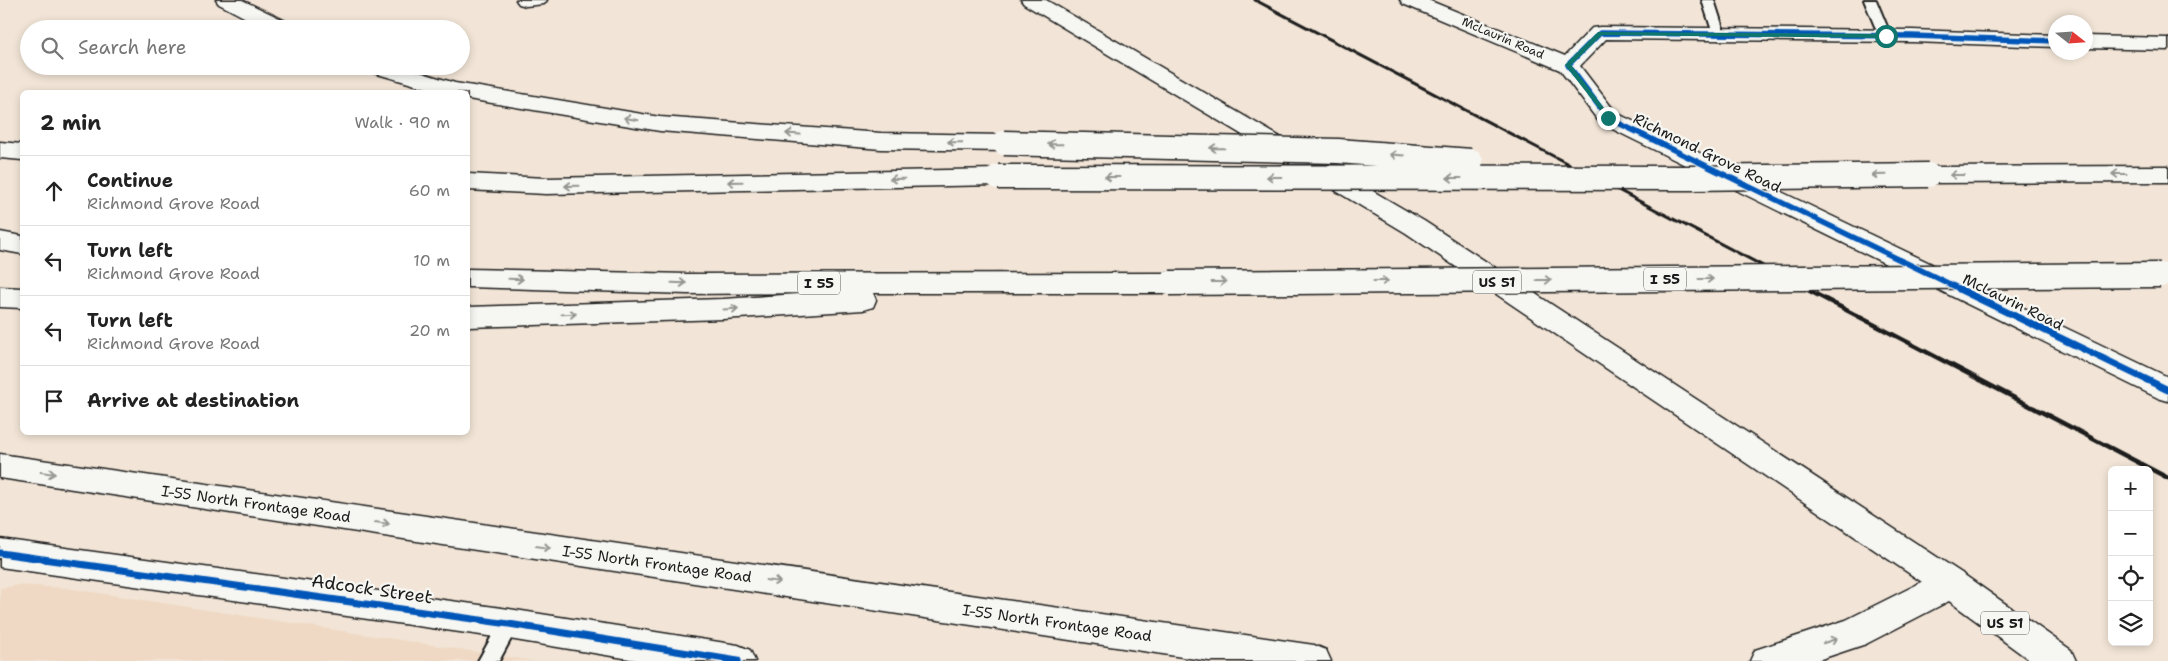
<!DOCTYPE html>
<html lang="en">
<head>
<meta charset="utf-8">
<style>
  body { margin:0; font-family:"Shantell Sans",sans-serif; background:#f2f2f2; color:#222 }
  .controls { position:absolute; right:15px; bottom:15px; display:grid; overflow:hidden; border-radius:8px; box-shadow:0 2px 8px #0003 }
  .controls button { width:45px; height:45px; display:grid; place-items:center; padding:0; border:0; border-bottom:1px solid #e0e0e0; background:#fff; color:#222; font:25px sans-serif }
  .compass { position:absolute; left:2048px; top:15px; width:45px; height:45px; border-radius:50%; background:#fff; box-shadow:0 2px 8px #0003; rotate:107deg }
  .stop { position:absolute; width:15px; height:15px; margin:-11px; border:4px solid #0f766e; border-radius:50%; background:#fff }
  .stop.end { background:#0f766e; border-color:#fff; box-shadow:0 1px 5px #0008 }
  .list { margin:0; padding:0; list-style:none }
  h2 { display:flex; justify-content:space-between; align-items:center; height:65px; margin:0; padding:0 20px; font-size:21px }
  h2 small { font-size:16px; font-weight:400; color:#767676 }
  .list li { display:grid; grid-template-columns:32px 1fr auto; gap:15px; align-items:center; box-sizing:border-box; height:70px; padding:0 20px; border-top:1px solid #e0e0e0 }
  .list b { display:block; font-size:19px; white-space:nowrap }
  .list p { margin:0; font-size:16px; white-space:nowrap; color:#767676 }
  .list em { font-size:16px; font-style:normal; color:#767676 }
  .icon { flex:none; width:28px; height:28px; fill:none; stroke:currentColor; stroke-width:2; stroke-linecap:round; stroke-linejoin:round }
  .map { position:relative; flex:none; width:2168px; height:661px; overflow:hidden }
  .search { position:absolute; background:#fff; box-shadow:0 2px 8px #0003; left:20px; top:20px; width:450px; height:55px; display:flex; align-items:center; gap:12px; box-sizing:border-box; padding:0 18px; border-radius:28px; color:#767676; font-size:19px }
  .panel { position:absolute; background:#fff; box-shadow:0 2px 8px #0003; left:20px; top:90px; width:450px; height:345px; border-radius:8px }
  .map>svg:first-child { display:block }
  .built { fill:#efd9c4 }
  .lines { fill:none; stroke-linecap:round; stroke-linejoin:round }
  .lane-casing { stroke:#1c1c1c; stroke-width:4 }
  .street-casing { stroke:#1c1c1c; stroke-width:3 }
  .primary-casing { stroke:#1c1c1c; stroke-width:3 }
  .highway-casing { stroke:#1c1c1c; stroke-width:3 }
  .lane { fill:#f6f6f2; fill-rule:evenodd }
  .street { fill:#f6f6f2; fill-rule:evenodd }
  .primary { fill:#f6f6f2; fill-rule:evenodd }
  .highway { fill:#f6f6f2; fill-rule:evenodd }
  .rail-far1 { stroke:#1c1c1c; stroke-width:3 }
  .rail { stroke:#1c1c1c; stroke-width:4.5 }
  .highway-bridge-casing { stroke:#1c1c1c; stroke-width:27; stroke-linecap:butt }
  .highway-bridge { stroke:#f6f6f2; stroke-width:24 }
  .cycleway-far1-casing { stroke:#f6f6f2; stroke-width:8 }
  .cycleway-casing { stroke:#f6f6f2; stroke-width:10 }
  .cycleway-far1 { stroke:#0057b8; stroke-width:5.5 }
  .cycleway { stroke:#0057b8; stroke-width:7 }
  .oneway { stroke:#949492 }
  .route { fill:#0f766e }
  .labels { text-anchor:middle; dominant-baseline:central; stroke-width:4.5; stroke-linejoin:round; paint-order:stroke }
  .far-street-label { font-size:12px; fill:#1c1c1c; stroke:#f6f6f2 }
  .shield { fill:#f6f6f2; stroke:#5d5d5c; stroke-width:1 }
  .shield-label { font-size:14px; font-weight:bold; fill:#1c1c1c }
  .street-label { font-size:15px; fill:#1c1c1c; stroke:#f6f6f2 }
  .near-street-label { font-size:18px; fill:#1c1c1c; stroke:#f6f6f2 }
</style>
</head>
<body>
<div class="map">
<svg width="2168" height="661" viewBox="0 0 2168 661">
  <rect width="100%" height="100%" fill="#f2e5d7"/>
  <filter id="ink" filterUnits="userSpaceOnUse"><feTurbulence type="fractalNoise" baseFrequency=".02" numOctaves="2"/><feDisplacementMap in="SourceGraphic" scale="10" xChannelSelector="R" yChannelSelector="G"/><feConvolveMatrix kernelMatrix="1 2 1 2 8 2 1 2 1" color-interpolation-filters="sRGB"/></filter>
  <g filter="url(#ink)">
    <!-- built -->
    <polygon class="built" points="19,585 67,588 535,661 0,661 0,588"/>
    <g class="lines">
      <!-- lane casing -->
      <g class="lane-casing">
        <g id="lane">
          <polygon points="1702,0 1714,0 1725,34 1723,37 1719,38 1713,34"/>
          <polygon points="1864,0 1876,0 1891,36 1889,39 1881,39 1879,36"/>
          <polygon points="509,615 516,618 519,624 499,661 478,661 502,618"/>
        </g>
      </g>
      <!-- street casing -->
      <g class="street-casing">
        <g id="street">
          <polygon points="1400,0 1428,0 1565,56 1592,28 1600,27 1912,30 2056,35 2056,47 1912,42 1606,39 1580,66 1616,113 2168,377 2168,401 2158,398 1600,123 1560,70 1403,4"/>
          <polygon points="2086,36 2168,38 2168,50 2086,48"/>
          <polygon points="0,539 509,609 738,645 750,650 755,661 642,661 509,639 0,567"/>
        </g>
      </g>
      <!-- primary casing -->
      <g class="primary-casing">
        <g id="primary">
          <polygon points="516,0 547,0 544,4 526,6 519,4"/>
          <polygon points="1021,0 1046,0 1424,221 1963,574 2071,650 2076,661 2031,661 1949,601 1866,644 1815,661 1750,661 1755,650 1846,620 1922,582 1406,233 1024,4"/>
          <polygon points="0,454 1314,645 1326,650 1331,661 1209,661 0,478"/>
        </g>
      </g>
      <!-- highway casing -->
      <g class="highway-casing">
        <g id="highway">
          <polygon points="216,0 242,0 292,24 294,29 267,29 219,4"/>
          <polygon points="364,66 400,66 455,83 660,117 881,133 1004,135 1012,138 1016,143 1012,148 1004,151 881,149 660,131 468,99 468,92 440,92 367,71"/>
          <polygon points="0,142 22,144 22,160 0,158"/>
          <polygon points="2168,166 2168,182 1928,183 1919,181 1916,175 1919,169 1928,167"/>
          <polygon points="998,169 1007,171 1010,177 1007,183 998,185 546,194 468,190 468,174 546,178"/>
          <polygon points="0,232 22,236 22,254 0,250"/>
          <polygon points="468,269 687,274 1170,273 1179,276 1183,283 1179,290 1170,293 873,293 876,300 873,307 863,310 723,319 468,327 468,307 723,299 815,293 687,294 468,287"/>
          <polygon points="0,287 22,288 22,308 0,307"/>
        </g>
      </g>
      <!-- lane -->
      <use href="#lane" class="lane"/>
      <!-- street -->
      <use href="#street" class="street"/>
      <!-- primary -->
      <use href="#primary" class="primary"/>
      <!-- highway -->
      <use href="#highway" class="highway"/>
      <!-- rail-far1 -->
      <polyline class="rail-far1" points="1255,0 1809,290"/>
      <!-- rail -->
      <polyline class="rail" points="1806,289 2168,478"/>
      <!-- highway-bridge casing -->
      <g class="highway-bridge-casing">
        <g id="highway-bridge">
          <polyline points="1004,143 1338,151 1471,161"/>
          <polyline points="998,177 1690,178 1928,175"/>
          <polyline points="1170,283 2160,275"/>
        </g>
      </g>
      <!-- highway-bridge -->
      <use href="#highway-bridge" class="highway-bridge"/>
      <!-- cycleway-far1 casing -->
      <g class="cycleway-far1-casing">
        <polyline id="cycleway-far1" points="1962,290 1608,118 1568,65 1600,33 1912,36 2056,41"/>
      </g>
      <!-- cycleway casing -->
      <g class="cycleway-casing">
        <g id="cycleway">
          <polyline points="1959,289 2168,390"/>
          <polyline points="0,553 509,624 738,661"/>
        </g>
      </g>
      <!-- cycleway-far1 -->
      <use href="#cycleway-far1" class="cycleway-far1"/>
      <!-- cycleway -->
      <use href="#cycleway" class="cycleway"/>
    </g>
    <!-- one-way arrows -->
    <defs><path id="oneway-shaft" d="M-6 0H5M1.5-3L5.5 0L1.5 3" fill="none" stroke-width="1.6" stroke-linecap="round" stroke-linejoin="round" transform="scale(1.25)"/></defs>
    <g class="oneway">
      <use href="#oneway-shaft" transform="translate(631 119) rotate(-171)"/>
      <use href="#oneway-shaft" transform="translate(793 134) rotate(-176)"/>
      <use href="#oneway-shaft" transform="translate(955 142) rotate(-179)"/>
      <use href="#oneway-shaft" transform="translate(1055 144) rotate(-179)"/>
      <use href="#oneway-shaft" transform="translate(1217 148) rotate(-179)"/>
      <use href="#oneway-shaft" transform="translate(1397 155) rotate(-176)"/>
      <use href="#oneway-shaft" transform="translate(2119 174) rotate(180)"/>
      <use href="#oneway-shaft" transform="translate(1879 175) rotate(179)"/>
      <use href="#oneway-shaft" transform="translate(1957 175) rotate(180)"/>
      <use href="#oneway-shaft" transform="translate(1112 177) rotate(-180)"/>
      <use href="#oneway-shaft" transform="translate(1274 177) rotate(-180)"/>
      <use href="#oneway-shaft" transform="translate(1454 178) rotate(-180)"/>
      <use href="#oneway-shaft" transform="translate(897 179) rotate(179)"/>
      <use href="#oneway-shaft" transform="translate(735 182) rotate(179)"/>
      <use href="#oneway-shaft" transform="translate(572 186) rotate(179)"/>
      <use href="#oneway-shaft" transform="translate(516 279) rotate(2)"/>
      <use href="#oneway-shaft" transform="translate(1706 279)"/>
      <use href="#oneway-shaft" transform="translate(1544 280)"/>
      <use href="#oneway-shaft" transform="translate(1381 281)"/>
      <use href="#oneway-shaft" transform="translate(1219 282)"/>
      <use href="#oneway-shaft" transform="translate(679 283) rotate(2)"/>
      <use href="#oneway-shaft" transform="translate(731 309) rotate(-4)"/>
      <use href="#oneway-shaft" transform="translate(569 314) rotate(-2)"/>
      <use href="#oneway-shaft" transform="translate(48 473) rotate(8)"/>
      <use href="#oneway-shaft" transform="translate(382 523) rotate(8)"/>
      <use href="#oneway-shaft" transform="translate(543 547) rotate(8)"/>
      <use href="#oneway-shaft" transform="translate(773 581) rotate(8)"/>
      <use href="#oneway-shaft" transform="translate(1830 641) rotate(-18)"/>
    </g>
  </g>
  <!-- route -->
  <polygon class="route" points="1598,32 1886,34 1889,36 1886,38 1602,35 1571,65 1610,116 1610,119 1608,120 1565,65"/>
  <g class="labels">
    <!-- far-street labels -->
    <g class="far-street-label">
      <text transform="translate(1503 38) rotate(23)">McLaurin Road</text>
    </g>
    <!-- shield labels -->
    <g class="shield">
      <rect x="1644" y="267.5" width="42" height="23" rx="4"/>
      <rect x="1473" y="270.5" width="48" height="23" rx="4"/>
      <rect x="798" y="271.5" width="42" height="23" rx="4"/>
      <rect x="1981" y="611.5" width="48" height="23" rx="4"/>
    </g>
    <g class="shield-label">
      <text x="1665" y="279">I 55</text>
      <text x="1497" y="282">US 51</text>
      <text x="819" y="283">I 55</text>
      <text x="2005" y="623">US 51</text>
    </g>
    <!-- street labels -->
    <g class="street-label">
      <text transform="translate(1707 153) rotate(26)">Richmond Grove Road</text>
      <text transform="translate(2013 302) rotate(26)">McLaurin Road</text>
      <text transform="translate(256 504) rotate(8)">I-55 North Frontage Road</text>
      <text transform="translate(657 564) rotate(8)">I-55 North Frontage Road</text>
      <text transform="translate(1057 623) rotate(8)">I-55 North Frontage Road</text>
    </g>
    <!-- near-street labels -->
    <g class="near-street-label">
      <text transform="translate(372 589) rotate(8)">Adcock Street</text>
    </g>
  </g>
</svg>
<div class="controls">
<button>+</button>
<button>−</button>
<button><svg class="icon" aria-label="locate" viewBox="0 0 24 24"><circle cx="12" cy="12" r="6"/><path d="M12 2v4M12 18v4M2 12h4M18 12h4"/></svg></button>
<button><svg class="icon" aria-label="layers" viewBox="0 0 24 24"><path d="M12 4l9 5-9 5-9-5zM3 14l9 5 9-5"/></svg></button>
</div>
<svg class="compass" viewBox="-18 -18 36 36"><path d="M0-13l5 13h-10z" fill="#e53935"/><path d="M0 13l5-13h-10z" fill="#767676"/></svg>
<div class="stop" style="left:1886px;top:36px"></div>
<div class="stop end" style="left:1608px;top:118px"></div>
<div class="search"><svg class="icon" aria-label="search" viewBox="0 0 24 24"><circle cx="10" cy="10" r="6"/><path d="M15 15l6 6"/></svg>Search here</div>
<section class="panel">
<h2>2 min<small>Walk · 90 m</small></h2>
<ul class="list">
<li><svg class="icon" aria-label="ahead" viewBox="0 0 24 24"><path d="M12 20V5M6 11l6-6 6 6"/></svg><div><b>Continue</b><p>Richmond Grove Road</p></div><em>60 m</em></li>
<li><svg class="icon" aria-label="left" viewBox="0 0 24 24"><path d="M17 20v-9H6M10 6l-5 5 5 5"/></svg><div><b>Turn left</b><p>Richmond Grove Road</p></div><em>10 m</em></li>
<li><svg class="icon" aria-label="left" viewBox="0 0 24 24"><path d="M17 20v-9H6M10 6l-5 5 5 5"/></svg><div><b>Turn left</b><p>Richmond Grove Road</p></div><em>20 m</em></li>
<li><svg class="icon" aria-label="arrive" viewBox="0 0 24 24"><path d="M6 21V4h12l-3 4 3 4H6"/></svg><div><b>Arrive at destination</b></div></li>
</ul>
</section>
</div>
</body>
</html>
